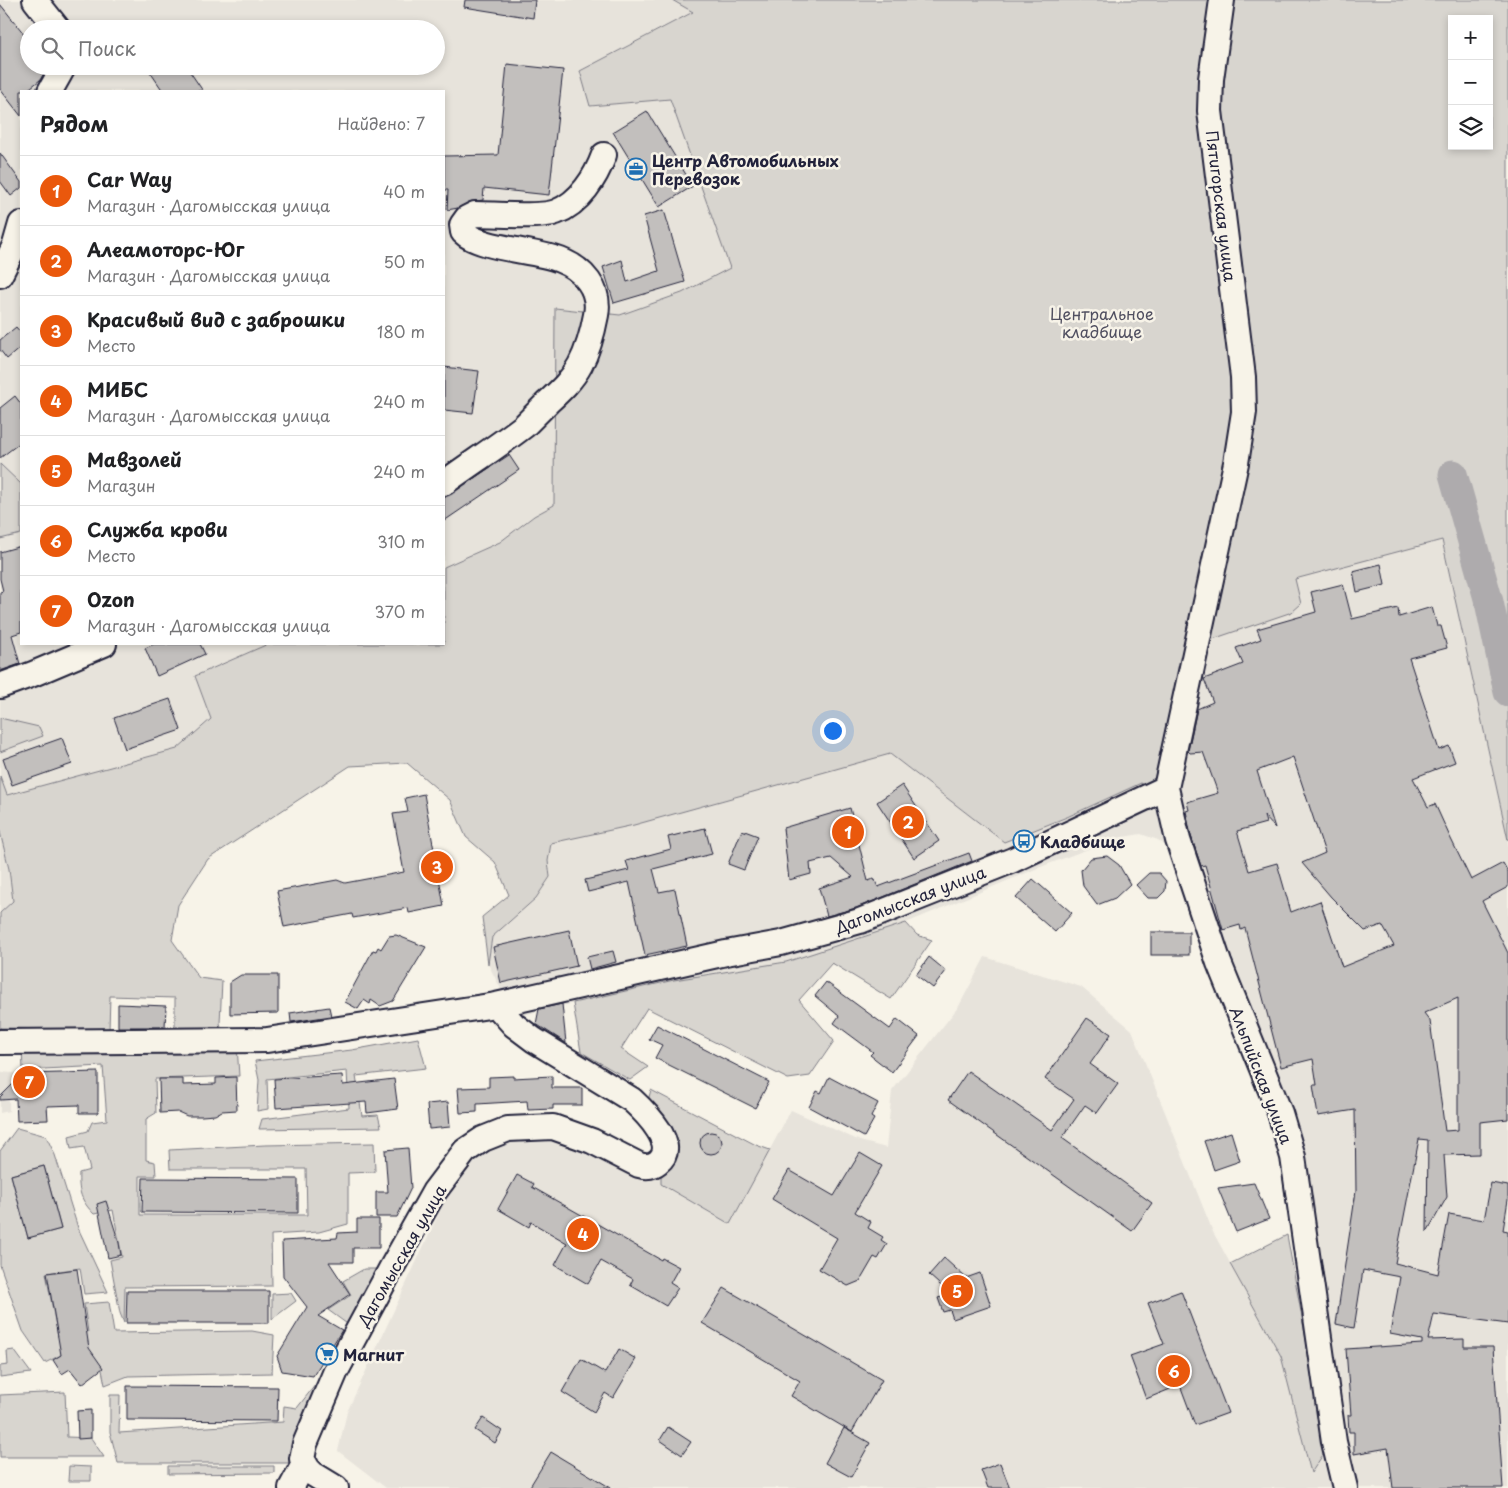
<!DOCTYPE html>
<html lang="ru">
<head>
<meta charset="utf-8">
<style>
  body { margin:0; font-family:"Playpen Sans",sans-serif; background:#f6f6f6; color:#202124 }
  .controls { position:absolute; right:15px; top:15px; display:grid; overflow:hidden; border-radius:0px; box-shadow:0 2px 8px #0003 }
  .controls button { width:45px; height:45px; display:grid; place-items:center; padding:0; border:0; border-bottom:1px solid #e0e0e0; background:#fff; color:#202124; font:25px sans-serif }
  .you { position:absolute; left:832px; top:730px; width:18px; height:18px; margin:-12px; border:4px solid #fff; border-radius:50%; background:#1a73e8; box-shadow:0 0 0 8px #1a73e833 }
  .badge { display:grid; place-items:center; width:32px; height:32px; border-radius:50%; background:#ea580c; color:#fff; font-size:16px; font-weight:700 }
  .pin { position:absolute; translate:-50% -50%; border:2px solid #fff; box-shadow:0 1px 5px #0006 }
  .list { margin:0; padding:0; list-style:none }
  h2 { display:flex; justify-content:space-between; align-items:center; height:65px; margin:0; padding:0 20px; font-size:21px }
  h2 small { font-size:16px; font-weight:400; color:#757577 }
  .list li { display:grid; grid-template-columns:32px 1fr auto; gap:15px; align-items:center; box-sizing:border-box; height:70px; padding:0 20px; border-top:1px solid #e0e0e0 }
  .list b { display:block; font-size:19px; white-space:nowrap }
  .list p { margin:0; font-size:16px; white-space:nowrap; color:#757577 }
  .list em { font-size:16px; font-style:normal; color:#757577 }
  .icon { flex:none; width:28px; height:28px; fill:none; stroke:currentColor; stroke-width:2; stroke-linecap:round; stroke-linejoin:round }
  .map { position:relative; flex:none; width:1508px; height:1488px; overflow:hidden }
  .search { position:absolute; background:#fff; box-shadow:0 2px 8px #0003; left:20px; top:20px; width:425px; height:55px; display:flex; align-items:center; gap:12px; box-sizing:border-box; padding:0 18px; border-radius:28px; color:#757577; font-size:19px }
  .panel { position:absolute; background:#fff; box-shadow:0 2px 8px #0003; left:20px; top:90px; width:425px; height:555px; border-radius:0px }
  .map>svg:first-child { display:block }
  .built { fill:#e7e3db; fill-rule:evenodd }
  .green { fill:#d8d5cf; stroke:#7d7c85; fill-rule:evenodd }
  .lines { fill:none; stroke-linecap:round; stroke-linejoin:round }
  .river { stroke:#aeabad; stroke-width:29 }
  .building { fill:#c2bfbd; stroke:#22223b; fill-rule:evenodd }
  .minor-casing { stroke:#22223b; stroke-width:28 }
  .minor { stroke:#f7f3e8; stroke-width:24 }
  .labels { text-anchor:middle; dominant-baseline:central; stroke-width:5; stroke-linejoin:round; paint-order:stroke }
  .poi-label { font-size:16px; font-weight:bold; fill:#22223b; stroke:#f7f3e8; text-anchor:start }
  .street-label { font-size:16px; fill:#22223b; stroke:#f7f3e8 }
  .park-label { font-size:16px; fill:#504f60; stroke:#f7f3e8 }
</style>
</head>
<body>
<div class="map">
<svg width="1508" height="1488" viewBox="0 0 1508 1488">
  <rect width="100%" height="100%" fill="#f7f3e8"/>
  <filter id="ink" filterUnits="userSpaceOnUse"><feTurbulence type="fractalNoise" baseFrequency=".02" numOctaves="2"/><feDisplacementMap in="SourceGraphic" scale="10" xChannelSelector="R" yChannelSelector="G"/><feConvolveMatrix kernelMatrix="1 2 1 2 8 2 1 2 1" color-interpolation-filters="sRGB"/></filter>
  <g filter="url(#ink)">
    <!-- built -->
    <g class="built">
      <path d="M0 0H672L694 11 580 71 591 106 670 99 731 268 682 293 620 315 555 309V505L534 516 500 542 444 567V91H21V644H268L195 676 211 719 177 749 0 797ZM29 29H436V66H29Z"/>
      <polygon points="1442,540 1508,840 1508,1488 386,1488 338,1451 347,1412 450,1189 469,1158 508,1142 548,1133 641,1172 661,1174 661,1184 730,1224 791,1110 860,1141 886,1148 892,1091 959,1006 985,957 1081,987 1132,1030 1213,1232 1281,1356 1311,1473 1332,1441 1290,1144 1180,857 1158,840 1141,834 1117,838 1038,868 906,923 786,962 674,980 523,1015 513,1026 507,1001 488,964 492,937 536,898 550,877 548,861 550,843 634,825 890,754 1004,842 1067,817 1141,783 1153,802 1201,643 1301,604 1294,579"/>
      <polygon points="0,832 9,869 13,901 0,913"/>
      <polygon points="23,1070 27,1070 30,1090 9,1094 9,1111 0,1113 0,1072 14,1073"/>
    </g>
    <!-- green -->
    <g class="green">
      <path d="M672 0H1508V840L1442 540 1295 579 1301 604 1292 612 1201 643 1153 802 1141 783 1067 817 1004 842 890 754 634 825 551 843 548 861 550 877 536 898 492 937 488 964 482 917 509 895 495 862 466 837 450 800 407 763 350 766 208 859 178 905 172 940 199 978 222 981 220 1023 222 1030H175V998L110 996 109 1030 0 1028V913L13 901 9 869 0 832V776L7 795 177 749 211 719 195 676 268 644H444V567L500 542 534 516 554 505 555 308 620 315 682 293 730 268 670 99 590 106 580 71 693 12ZM1452 19H1489V146H1452Z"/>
      <polygon points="0,464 21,484 21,534 0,539"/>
      <polygon points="0,718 39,727 43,736 0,752"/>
      <polygon points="906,923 917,935 932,940 891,999 832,963 799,1000 834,1041 810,1076 788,1079 647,1008 621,1049 648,1067 630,1080 581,1052 573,1003 674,980 786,962"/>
      <polygon points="418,1038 426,1068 356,1076 362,1116 378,1115 381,1127 259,1129 262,1119 349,1108 347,1071 267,1079 268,1109 257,1111 259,1080 255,1061 352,1050"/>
      <path d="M237 1045 239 1076 155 1079 156 1113 146 1119V1160L155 1162 156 1176H140V1215H307L306 1169H170L169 1150 265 1145 374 1143 375 1172 348 1173V1224L319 1232 271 1235 272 1286 125 1287 124 1323 120 1313 110 1260 122 1257 113 1210 94 1214C81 1201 78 1191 79 1173L90 1170 84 1147 71 1149 69 1136 88 1131 92 1122 107 1120 103 1066 23 1070 22 1047Z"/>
      <polygon points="651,1090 756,1145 770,1150 730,1224 661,1184 661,1174 671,1149 647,1104"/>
      <path d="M17 1128 46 1136 55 1155 78 1228 108 1292 84 1294 80 1268 46 1273 58 1337 88 1332 84 1304 109 1302 114 1333 252 1331 274 1335 272 1373 128 1376 105 1385 101 1365 69 1351 45 1363 23 1331 0 1265V1151ZM44 1166 61 1229 28 1238 11 1175Z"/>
      <polygon points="1287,1235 1326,1450 1311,1473 1281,1356 1230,1264"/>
      <polygon points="364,1269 382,1269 361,1334 328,1310 351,1295 343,1281"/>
      <polygon points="291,1293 296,1301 272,1319 272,1294"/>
      <polygon points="14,1350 31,1373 0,1377 0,1366 8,1365 7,1351"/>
      <polygon points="327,1370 292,1463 118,1463 110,1432 110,1395 120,1395 119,1433 283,1422 284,1406 297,1408"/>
      <polygon points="65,1392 67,1437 91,1438 104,1457 0,1457 0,1395"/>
      <polygon points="69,1466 91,1467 91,1481 68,1481"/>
      <polygon points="168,1466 274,1466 274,1473 168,1474"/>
    </g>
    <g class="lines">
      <!-- river -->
      <polyline class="river" points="1453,474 1489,602 1508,692"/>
    </g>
    <!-- building -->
    <g class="building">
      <polygon points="465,0 535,0 533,18 464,7"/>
      <polygon points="0,4 29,40 29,66 48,66 40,80 26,91 21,91 21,116 0,89"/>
      <polygon points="507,64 563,70 549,195 484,188 483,200 469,202 458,208 447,210 448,190 444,190 444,156 498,155"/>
      <polygon points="146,66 186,66 203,91 163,91"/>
      <polygon points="647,111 693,186 659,207 613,132"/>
      <polygon points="0,153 21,182 21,188 11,196 0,181"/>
      <polygon points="664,210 685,282 614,303 603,267 622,260 627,282 659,271 644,216"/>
      <polygon points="16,327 21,333 21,347 7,359 0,350 0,340"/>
      <polygon points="444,367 479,371 473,413 444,410"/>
      <polygon points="15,396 21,404 21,442 0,458 0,408"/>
      <polygon points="509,455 519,470 444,521 444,498"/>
      <polygon points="21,546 21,632 12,635 20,664 0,671 0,592 3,591 0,579 0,552"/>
      <polygon points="1381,564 1385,585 1357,592 1353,571"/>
      <path d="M1343 584 1352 619 1398 608 1399 617 1432 607 1437 626H1441L1447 648 1409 658 1439 750 1449 746 1455 762 1413 778 1428 807 1435 804 1450 837 1471 880 1503 863 1508 872V887L1482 901 1508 953V1119L1480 1122V1154L1444 1155 1447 1197 1427 1232 1428 1140 1419 1139 1395 1263 1438 1274 1449 1214 1484 1220 1491 1183 1508 1186V1200L1503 1230 1508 1231V1324L1434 1314 1428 1340 1464 1339V1347H1493L1503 1488H1393L1388 1448 1354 1454V1432H1349L1348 1415H1351L1346 1349 1422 1344V1340L1390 1334 1400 1277 1363 1270 1354 1328 1336 1324 1356 1191 1355 1110 1318 1116 1313 1085H1317L1313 1059 1281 1067 1245 928 1241 930 1240 925 1223 930 1205 865 1201 866 1191 836 1186 811 1189 810 1187 802 1218 793 1203 752 1190 753 1188 751 1197 709 1213 702 1204 679 1243 664 1236 648 1261 639 1257 629 1316 612 1311 592ZM1293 757 1325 853 1302 863 1331 897 1365 931 1382 925 1394 946 1342 967 1320 901 1291 912 1277 863 1249 871 1237 831 1266 823 1264 816 1275 828 1257 771ZM1458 998V1130L1445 1131 1430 1021 1424 1013Z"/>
      <polygon points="154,644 200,644 205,654 157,676 145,648"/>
      <polygon points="170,699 181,730 125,749 114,718"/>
      <polygon points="62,738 72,764 12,785 3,759"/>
      <polygon points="902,785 939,841 914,858 877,802"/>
      <polygon points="424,794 444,906 409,913 408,908 353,918 352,914 284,927 277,891 337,880 345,883 404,872 393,814 408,812 405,798"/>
      <polygon points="850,808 868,881 874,879 878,887 969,853 972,861 856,908 827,916 819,888 853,877 831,858 810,863 811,874 789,880 783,828"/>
      <polygon points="705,828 712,854 653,869 659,892 675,889 687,946 645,955 629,882 588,892 585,880 629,870 626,861 671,849 668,837"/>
      <polygon points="742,830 758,836 744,870 728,864"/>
      <polygon points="1107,856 1119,865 1130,884 1115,898 1097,905 1083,886 1081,870 1091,858"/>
      <polygon points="1149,873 1159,873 1166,881 1165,891 1158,898 1148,898 1136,885"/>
      <polygon points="1033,879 1072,913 1055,932 1016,898"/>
      <polygon points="569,930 577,966 501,983 493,947"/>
      <rect x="1151" y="932" width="38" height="23"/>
      <polygon points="396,935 426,947 393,1001 380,1006 371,1000 370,1004 364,1000 358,1009 345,1002 373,950 376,951 378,947 381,949 389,936"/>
      <polygon points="613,951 616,962 590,969 587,957"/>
      <polygon points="929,957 946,971 933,988 916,975"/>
      <polygon points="241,975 278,975 278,1013 230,1014 230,982"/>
      <polygon points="826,982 890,1029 897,1019 919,1036 892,1072 870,1055 873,1052 834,1023 839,1016 815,996"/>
      <polygon points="118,1004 166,1006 165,1027 118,1027"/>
      <polygon points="562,1004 566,1043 536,1024 539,1009"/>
      <polygon points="329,1007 331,1016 291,1022 290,1013"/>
      <polygon points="1087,1018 1111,1034 1090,1064 1118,1084 1097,1113 1085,1105 1062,1138 1152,1203 1132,1231 948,1100 968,1071 1052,1130 1074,1099 1045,1079"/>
      <polygon points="657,1025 769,1082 755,1108 655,1058 662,1045 649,1039"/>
      <polygon points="98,1072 98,1113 79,1113 79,1105 47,1106 48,1120 17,1121 16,1099 0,1100 0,1097 23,1074"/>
      <polygon points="342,1075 343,1085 394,1079 398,1109 367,1113 366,1102 276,1108 274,1079"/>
      <polygon points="513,1076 513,1078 552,1076 552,1088 582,1088 582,1105 553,1105 553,1109 528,1110 527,1101 477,1104 477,1112 460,1113 458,1088 489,1087 489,1077"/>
      <polygon points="236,1077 237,1110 222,1111 215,1115 202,1116 187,1116 178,1112 160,1113 159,1079 183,1079 183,1085 216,1084 216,1078"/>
      <polygon points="829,1077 878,1103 871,1117 874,1119 864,1137 809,1107 817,1091 821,1093"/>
      <polygon points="448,1102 450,1127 429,1129 427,1104"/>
      <circle cx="711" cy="1143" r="11"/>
      <polygon points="1231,1132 1240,1161 1214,1170 1204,1141"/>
      <polygon points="408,1148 411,1188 397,1217 376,1217 376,1192 388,1192 385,1150"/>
      <polygon points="860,1153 882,1166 855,1212 871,1222 868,1228 883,1237 881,1240 887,1244 878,1259 874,1257 860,1281 848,1286 819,1269 837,1238 772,1199 789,1170 834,1196"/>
      <polygon points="44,1166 61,1229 28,1238 11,1175"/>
      <polygon points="517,1175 534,1184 532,1187 661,1260 662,1258 679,1267 670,1283 678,1288 666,1306 630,1285 633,1279 601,1261 588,1284 555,1265 567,1243 531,1222 529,1227 498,1209"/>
      <polygon points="143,1178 298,1179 298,1213 142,1212"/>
      <polygon points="1254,1183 1269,1219 1236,1232 1218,1188"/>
      <polygon points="106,1201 119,1243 121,1255 108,1258 97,1204"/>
      <polygon points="357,1219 379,1219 379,1248 353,1248 353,1262 329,1262 350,1294 318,1316 342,1330 313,1376 282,1371 277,1356 307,1307 283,1276 282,1241 337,1238 338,1233 357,1232"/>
      <polygon points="944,1258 966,1278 980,1273 991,1306 953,1319 950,1310 943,1312 938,1298 950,1294 929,1275"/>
      <polygon points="77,1269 89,1348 103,1368 82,1384 70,1369 62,1374 53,1360 61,1355 47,1273"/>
      <polygon points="724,1288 882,1380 852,1432 791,1396 800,1381 702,1323"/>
      <polygon points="127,1291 269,1291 269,1323 126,1323"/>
      <polygon points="1181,1291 1228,1413 1195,1425 1180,1385 1146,1399 1130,1356 1164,1344 1148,1303"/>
      <polygon points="619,1349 636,1359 613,1398 605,1393 594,1412 562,1392 581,1359 605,1373"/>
      <polygon points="127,1386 278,1387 277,1421 127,1420"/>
      <polygon points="91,1410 91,1438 78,1439 77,1411"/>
      <polygon points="483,1418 502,1431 495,1443 475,1430"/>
      <polygon points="668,1427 691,1442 682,1455 660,1440"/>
      <polygon points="844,1428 870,1443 851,1477 825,1463"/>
      <polygon points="551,1452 611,1488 529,1488"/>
      <polygon points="1000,1463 1010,1488 988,1488 981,1470"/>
    </g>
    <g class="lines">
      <!-- minor casing -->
      <g class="minor-casing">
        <g id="minor">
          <polyline points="35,0 58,29"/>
          <polyline points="1222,0 1211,79 1210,111 1243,377 1244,412 1236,463 1166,788 1178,840 1219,963 1280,1113 1293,1157 1334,1442 1345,1488"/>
          <polyline points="50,91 64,66"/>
          <polyline points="0,275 15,245 21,224"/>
          <path d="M444 483C470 464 498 446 524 426 532 418 540 410 548 402 560 391 572 380 580 365 588 350 593 331 596 315 601 289 583 269 560 260 535 250 480 249 463 232L462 225 467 218 475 214C494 214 540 218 556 212 580 203 596 177 604 155"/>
          <polyline points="0,686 33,674 104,644"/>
          <polyline points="0,1042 267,1040 496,1005 726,953 781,943 860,921 1013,860 1166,788"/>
          <polyline points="291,1488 304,1464"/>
          <path d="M336 1488 313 1474 308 1469 302 1459 305 1444 336 1371 392 1267 434 1192 465 1151 483 1139 508 1129 553 1127 592 1141 639 1165C646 1167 652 1167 658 1162 680 1146 645 1112 632 1100L534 1040 514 1025 496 1005"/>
        </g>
      </g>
      <!-- minor -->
      <use href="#minor" class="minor"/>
    </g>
  </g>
  <!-- icons -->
  <defs>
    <g id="office-ring" transform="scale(1.125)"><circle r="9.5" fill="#f7f3e8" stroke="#1f6fb2" stroke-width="1.5"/><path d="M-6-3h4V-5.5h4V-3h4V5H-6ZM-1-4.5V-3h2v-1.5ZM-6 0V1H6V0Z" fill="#1f6fb2"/></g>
    <g id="bus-ring" transform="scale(1.125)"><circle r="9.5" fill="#f7f3e8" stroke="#1f6fb2" stroke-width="1.5"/><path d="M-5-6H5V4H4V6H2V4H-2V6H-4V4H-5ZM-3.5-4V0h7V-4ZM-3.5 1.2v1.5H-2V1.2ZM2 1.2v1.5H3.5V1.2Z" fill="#1f6fb2"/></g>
    <g id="supermarket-ring" transform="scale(1.125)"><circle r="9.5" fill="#f7f3e8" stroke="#1f6fb2" stroke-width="1.5"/><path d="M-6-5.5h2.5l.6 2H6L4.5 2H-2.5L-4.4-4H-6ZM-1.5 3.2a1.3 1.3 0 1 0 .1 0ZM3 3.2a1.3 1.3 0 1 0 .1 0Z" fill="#1f6fb2"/></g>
  </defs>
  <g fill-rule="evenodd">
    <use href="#office-ring" x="636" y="169"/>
    <use href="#bus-ring" x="1024" y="841"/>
    <use href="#supermarket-ring" x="327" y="1354"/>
  </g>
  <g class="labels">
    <!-- poi labels -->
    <g class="poi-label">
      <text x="652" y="160">Центр Автомобильных<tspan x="652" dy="18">Перевозок</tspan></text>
      <text x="1040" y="841">Кладбище</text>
      <text x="343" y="1354">Магнит</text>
    </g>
    <!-- street labels -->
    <g class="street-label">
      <text transform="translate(1222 206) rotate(83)">Пятигорская улица</text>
      <text transform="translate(910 899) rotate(-21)">Дагомысская улица</text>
      <text transform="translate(1262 1075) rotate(69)">Альпийская улица</text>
      <text transform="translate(401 1255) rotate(-60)">Дагомысская улица</text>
    </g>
    <!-- park labels -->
    <g class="park-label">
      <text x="1102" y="313">Центральное<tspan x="1102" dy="18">кладбище</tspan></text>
    </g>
  </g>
</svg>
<div class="controls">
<button>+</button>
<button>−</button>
<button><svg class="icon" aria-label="layers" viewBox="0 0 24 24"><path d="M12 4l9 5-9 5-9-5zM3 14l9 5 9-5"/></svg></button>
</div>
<div class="you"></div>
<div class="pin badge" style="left:848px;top:832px">1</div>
<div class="pin badge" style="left:908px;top:822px">2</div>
<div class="pin badge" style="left:437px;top:867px">3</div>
<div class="pin badge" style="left:583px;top:1234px">4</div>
<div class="pin badge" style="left:957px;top:1291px">5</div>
<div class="pin badge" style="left:1174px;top:1371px">6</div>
<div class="pin badge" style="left:29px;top:1082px">7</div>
<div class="search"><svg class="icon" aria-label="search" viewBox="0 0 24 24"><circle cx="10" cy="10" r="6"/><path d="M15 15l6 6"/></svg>Поиск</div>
<section class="panel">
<h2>Рядом<small>Найдено: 7</small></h2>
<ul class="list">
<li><span class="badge">1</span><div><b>Car Way</b><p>Магазин · Дагомысская улица</p></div><em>40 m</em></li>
<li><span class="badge">2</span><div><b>Алеамоторс-Юг</b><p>Магазин · Дагомысская улица</p></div><em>50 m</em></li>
<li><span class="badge">3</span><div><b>Красивый вид с заброшки</b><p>Место</p></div><em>180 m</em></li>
<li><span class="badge">4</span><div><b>МИБС</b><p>Магазин · Дагомысская улица</p></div><em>240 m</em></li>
<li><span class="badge">5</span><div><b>Мавзолей</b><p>Магазин</p></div><em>240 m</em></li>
<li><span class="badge">6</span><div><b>Служба крови</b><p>Место</p></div><em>310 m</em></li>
<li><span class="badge">7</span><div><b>Ozon</b><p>Магазин · Дагомысская улица</p></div><em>370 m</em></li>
</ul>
</section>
</div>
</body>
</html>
